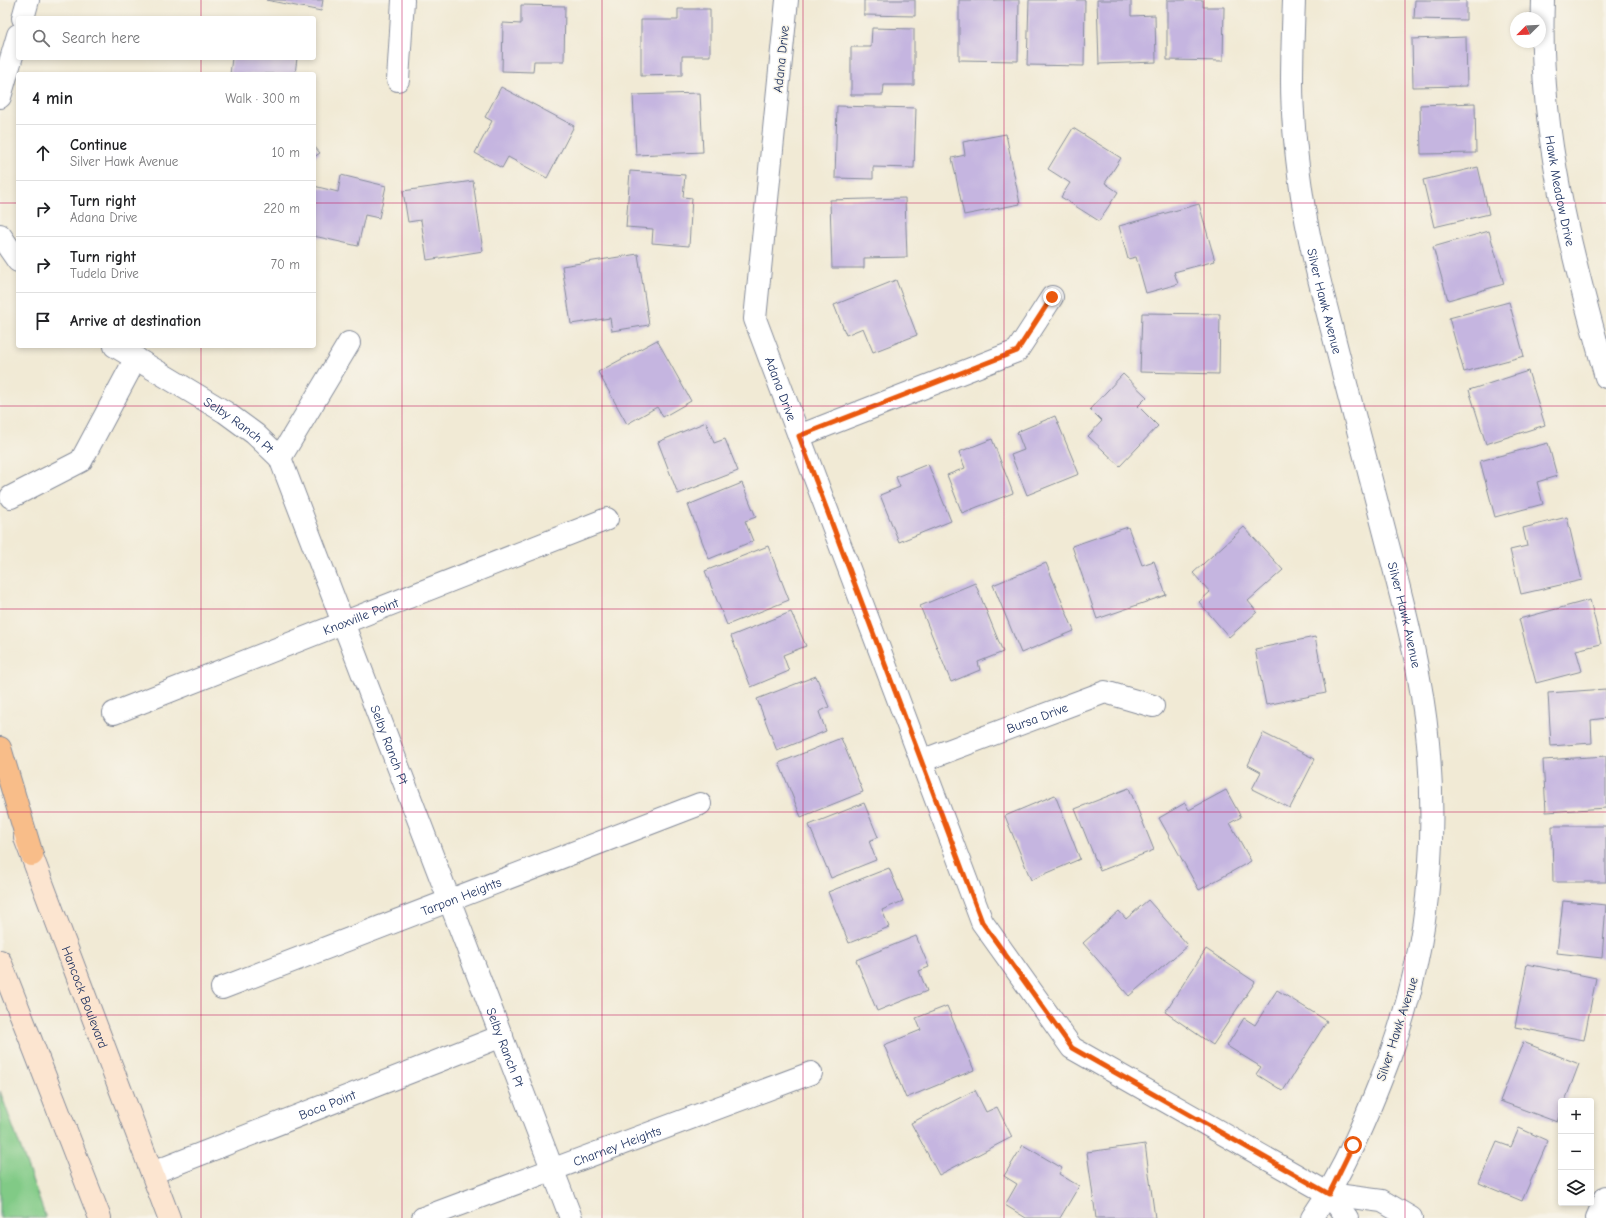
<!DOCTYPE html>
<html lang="en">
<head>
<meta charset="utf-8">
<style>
  body { margin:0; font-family:"Comic Neue",sans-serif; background:#f2f2f2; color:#202124 }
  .controls { position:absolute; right:12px; bottom:12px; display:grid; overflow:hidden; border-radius:4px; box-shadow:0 2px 6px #0003 }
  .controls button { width:36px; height:36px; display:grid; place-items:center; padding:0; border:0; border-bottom:1px solid #e0e0e0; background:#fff; color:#202124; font:20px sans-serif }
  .compass { position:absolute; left:1510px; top:12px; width:36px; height:36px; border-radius:50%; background:#fff; box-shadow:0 2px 6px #0003; rotate:246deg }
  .stop { position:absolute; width:12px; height:12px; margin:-9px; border:3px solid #ea580c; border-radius:50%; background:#fff }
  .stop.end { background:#ea580c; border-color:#fff; box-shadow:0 1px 4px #0008 }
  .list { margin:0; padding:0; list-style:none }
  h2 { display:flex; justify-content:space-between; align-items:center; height:52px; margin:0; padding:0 16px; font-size:17px }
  h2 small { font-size:13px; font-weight:400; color:#757577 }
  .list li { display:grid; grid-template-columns:26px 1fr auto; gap:12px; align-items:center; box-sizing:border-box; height:56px; padding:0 16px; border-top:1px solid #e0e0e0 }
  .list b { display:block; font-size:15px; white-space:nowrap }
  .list p { margin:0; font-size:13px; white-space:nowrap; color:#757577 }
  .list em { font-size:13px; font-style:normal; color:#757577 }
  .icon { flex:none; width:22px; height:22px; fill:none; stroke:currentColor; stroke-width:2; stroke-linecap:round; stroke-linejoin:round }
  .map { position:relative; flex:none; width:1606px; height:1218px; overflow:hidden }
  .search { position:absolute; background:#fff; box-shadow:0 2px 6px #0003; left:16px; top:16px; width:300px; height:44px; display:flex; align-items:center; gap:10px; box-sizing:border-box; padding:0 14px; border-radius:4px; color:#757577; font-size:15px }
  .panel { position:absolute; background:#fff; box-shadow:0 2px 6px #0003; left:16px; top:72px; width:300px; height:276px; border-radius:4px }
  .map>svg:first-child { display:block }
  .green { fill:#81ca86; stroke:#4e7c72 }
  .building { fill:#c5b5e0 }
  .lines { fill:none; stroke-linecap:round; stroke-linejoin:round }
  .street-casing { stroke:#868c9a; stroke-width:24 }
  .secondary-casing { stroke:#868c9a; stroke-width:24 }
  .highway-casing { stroke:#868c9a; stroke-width:24 }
  .street { stroke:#fff; stroke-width:22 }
  .secondary { stroke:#fce5d0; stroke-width:22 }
  .highway { stroke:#f8bd89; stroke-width:22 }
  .route { stroke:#ea580c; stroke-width:5 }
  .grid { fill:none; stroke:#c2185b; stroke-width:1; stroke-opacity:0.55 }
  .labels { text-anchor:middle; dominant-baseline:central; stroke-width:3; stroke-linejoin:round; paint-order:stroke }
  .street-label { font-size:13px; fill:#1b2f5e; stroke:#f7f3e8 }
</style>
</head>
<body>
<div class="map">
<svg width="1606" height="1218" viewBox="0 0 1606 1218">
  <rect width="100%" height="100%" fill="#f7f3e8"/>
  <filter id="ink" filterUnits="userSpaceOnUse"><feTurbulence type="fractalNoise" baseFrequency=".025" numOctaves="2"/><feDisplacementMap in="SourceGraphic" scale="8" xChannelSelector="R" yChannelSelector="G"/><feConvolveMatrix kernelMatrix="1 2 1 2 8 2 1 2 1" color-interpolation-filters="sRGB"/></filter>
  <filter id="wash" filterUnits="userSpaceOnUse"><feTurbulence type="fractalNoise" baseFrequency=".012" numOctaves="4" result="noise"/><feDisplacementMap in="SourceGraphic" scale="16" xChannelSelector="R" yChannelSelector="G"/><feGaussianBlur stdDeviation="0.9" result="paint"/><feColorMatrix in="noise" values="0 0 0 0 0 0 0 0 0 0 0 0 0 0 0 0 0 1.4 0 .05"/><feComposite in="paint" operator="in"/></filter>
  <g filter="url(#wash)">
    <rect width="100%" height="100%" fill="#f1ead5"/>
    <!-- green -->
    <polygon class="green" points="0,1091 46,1218 0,1218"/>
    <g id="blocks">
      <!-- building -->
      <g class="building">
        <polygon points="266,0 323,0 321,11"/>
        <polygon points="864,0 915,0 915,16 864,15"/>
        <polygon points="959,0 1019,0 1018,61 959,60"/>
        <polygon points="1029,0 1085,0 1084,66 1027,65"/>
        <polygon points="1097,0 1131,0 1131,16 1155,15 1156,62 1099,64"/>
        <polygon points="1167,0 1203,0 1203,7 1224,7 1223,61 1167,60"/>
        <polygon points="1415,0 1466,0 1466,20 1414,19"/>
        <polygon points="521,5 565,6 564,61 534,61 533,72 502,71 503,23 521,24"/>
        <polygon points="678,9 710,9 710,56 682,56 682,75 641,76 641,20 678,20"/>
        <polygon points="872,28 914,29 914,85 884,85 883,95 851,95 851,47 871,47"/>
        <polygon points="1466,37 1467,86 1413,87 1412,39"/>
        <polygon points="232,58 297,58 295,74 230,74"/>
        <polygon points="501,87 574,126 547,178 508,157 502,168 475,153 492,121 485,117"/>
        <polygon points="700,93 703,152 636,155 633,95"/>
        <polygon points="1475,103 1476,153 1421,154 1420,105"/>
        <polygon points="837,106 916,108 914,168 873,167 873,179 835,178"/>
        <polygon points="1073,128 1121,158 1105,183 1118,192 1099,221 1061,197 1070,183 1048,169"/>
        <polygon points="1006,134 1020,204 964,215 952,158 965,155 963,142"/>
        <polygon points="314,146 320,153 314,157"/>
        <polygon points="1478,167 1489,214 1434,227 1423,180"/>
        <polygon points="630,171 685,175 683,197 692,198 689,246 652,243 653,229 626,227"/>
        <polygon points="341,175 386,186 379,218 365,215 358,246 314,236 314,186 338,192"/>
        <polygon points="473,181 483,251 427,260 421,220 408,222 403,191"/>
        <polygon points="905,198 907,257 864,258 864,268 832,268 830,200"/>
        <polygon points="1199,204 1215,261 1174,272 1178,284 1146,293 1136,257 1128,259 1119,226"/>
        <polygon points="1489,231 1504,284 1448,300 1433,247"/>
        <polygon points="638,254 649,325 612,331 610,318 571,324 562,266"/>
        <polygon points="896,280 917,335 873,352 863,328 846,335 834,305"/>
        <polygon points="1509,302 1524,356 1464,372 1449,318"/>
        <polygon points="1142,313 1220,314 1219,374 1140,372"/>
        <polygon points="657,340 691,401 663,417 657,407 627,424 598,372"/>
        <polygon points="1528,371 1545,425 1486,444 1469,390"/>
        <polygon points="1123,374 1147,397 1138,406 1158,426 1120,466 1088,436 1102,421 1090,409"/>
        <polygon points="1055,416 1079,474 1027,495 1011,455 1024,450 1017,432"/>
        <polygon points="706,422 714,443 725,439 738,471 678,494 658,442"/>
        <polygon points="992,439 1013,493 962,513 947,475 965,468 959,452"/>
        <polygon points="1548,443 1557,476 1537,482 1543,504 1495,517 1480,461"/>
        <polygon points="928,464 951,521 899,542 880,495 900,487 896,477"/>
        <polygon points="742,483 756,517 745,521 753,541 709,559 688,505"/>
        <polygon points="1567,517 1582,580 1521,594 1510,550 1527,546 1523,528"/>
        <polygon points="1128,527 1142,565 1154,561 1166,595 1097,619 1072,546"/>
        <polygon points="1244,527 1283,570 1248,601 1257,612 1229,637 1199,602 1210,592 1193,573"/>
        <polygon points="768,546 789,600 727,625 705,571"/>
        <polygon points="1046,563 1074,631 1021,653 993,585"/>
        <polygon points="975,583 1003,652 978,662 980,670 951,682 920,606"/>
        <polygon points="1590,600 1601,644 1576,650 1582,671 1536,683 1519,619"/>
        <polygon points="791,612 806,646 783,655 789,671 751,687 731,636"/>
        <polygon points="1315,637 1326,693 1266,705 1255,649"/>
        <polygon points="816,676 829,707 819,712 826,731 777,751 757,699"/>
        <polygon points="1606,689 1606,718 1591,720 1592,743 1551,746 1548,693"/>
        <polygon points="1263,733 1315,759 1290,808 1252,789 1261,772 1248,765"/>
        <polygon points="841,738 863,792 801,817 779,763"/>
        <polygon points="1606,756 1606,808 1546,812 1543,760"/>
        <polygon points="1129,788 1154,850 1100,871 1075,809"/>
        <polygon points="1226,790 1241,817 1230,823 1251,861 1199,890 1159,818 1185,803 1189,810"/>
        <polygon points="1055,795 1080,859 1031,880 1005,816"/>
        <polygon points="864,803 878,837 869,841 876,860 831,878 809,825"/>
        <polygon points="1552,826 1606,826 1606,882 1553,882"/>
        <polygon points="889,868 903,901 882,910 889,927 849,943 828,892"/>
        <polygon points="1148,900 1188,945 1129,996 1083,943 1119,911 1126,919"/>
        <polygon points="1563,901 1606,905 1602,958 1557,953"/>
        <polygon points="916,936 929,967 919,971 927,991 877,1011 856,960"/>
        <polygon points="1206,949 1255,982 1213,1045 1165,1012"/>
        <polygon points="1527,964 1596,978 1584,1040 1515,1027"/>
        <polygon points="1277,990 1327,1021 1283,1091 1256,1074 1261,1067 1227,1046 1244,1018 1255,1025"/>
        <polygon points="947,1006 974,1070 906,1098 884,1045 921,1030 916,1018"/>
        <polygon points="1523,1042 1579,1064 1565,1101 1561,1101 1561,1111 1557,1122 1500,1101"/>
        <polygon points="975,1090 986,1112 997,1107 1012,1137 939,1175 911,1123"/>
        <polygon points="1519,1128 1548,1141 1522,1201 1479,1183 1497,1142 1511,1147"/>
        <polygon points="1145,1144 1155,1218 1096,1218 1087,1152"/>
        <polygon points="1023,1145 1062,1168 1059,1174 1079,1186 1060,1218 1026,1218 1005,1205 1017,1184 1004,1176"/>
      </g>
    </g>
  </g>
  <g filter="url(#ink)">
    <use href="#blocks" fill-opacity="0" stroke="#868c9a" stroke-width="1"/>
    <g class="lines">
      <!-- street casing -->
      <g class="street-casing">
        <g id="street">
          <path id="s1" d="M787 0 755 319 982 922 1072 1048 1329 1194 1382 1201 1411 1218"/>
          <path id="s2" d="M1294 0C1293 27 1292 55 1292 82 1292 118 1296 154 1301 189 1309 247 1326 305 1340 361 1356 422 1372 484 1388 545 1405 610 1422 676 1428 743 1438 850 1426 958 1389 1059 1368 1114 1345 1170 1312 1218"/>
          <path id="s3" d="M1543 0C1538 130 1571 253 1606 377"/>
          <polyline points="23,18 28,0"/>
          <polyline points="398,80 403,0"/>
          <polyline points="0,97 18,35"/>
          <polyline points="0,235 18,261"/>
          <path id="s4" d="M115 346 225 412 255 434 280 458 571 1218"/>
          <polyline points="799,436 1017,351 1052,297"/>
          <polyline points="280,458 349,343"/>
          <polyline points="11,497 81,461 136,358"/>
          <path id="s5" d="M114 713 607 519"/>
          <path id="s6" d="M921 761 1105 692 1153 706"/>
          <path id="s7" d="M222 988 700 804"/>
          <path id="s8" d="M152 1173 502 1036"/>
          <polyline points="1329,1194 1347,1218"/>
          <path id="s9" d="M423 1218 811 1073"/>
          <polyline points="1597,1218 1606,1197"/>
        </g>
      </g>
      <!-- secondary casing -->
      <g class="secondary-casing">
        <g id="secondary">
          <path id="s10" d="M25 838 169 1218"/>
          <polyline points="0,961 100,1218"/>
        </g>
      </g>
      <!-- highway casing -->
      <g class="highway-casing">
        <polyline id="highway" points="0,748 32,855"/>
      </g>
      <!-- street -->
      <use href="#street" class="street"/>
      <!-- secondary -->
      <use href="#secondary" class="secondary"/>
      <!-- highway -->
      <use href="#highway" class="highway"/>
    </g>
  </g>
  <g class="lines" filter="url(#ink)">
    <!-- route -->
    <polyline class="route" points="1052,297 1017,351 799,436 982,922 1072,1048 1329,1194 1353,1145"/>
  </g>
  <!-- grid -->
  <path class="grid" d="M201 0V18M402 0V1218M602 0V1218M803 0V1218M1004 0V1218M1204 0V1218M1405 0V1218M201 58V74M0 203H18M314 203H1606M201 346V1218M0 406H1606M0 609H1606M0 812H1606M0 1015H1606"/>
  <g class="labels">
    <!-- street labels -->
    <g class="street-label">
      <text transform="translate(781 59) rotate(-84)">Adana Drive</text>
      <text stroke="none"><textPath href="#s3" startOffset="192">Hawk Meadow Drive</textPath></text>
      <text stroke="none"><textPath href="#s2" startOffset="304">Silver Hawk Avenue</textPath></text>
      <text stroke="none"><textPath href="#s1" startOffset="395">Adana Drive</textPath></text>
      <text stroke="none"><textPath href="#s4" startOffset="147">Selby Ranch Pt</textPath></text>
      <text stroke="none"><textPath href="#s2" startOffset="628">Silver Hawk Avenue</textPath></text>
      <text stroke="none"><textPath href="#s5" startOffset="265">Knoxville Point</textPath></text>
      <text stroke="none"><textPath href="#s6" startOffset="124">Bursa Drive</textPath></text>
      <text stroke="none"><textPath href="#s4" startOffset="507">Selby Ranch Pt</textPath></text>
      <text stroke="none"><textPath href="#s7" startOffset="256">Tarpon Heights</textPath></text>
      <text stroke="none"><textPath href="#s10" startOffset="170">Hancock Boulevard</textPath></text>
      <text transform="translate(1397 1029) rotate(-72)">Silver Hawk Avenue</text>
      <text stroke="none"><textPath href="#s4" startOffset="831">Selby Ranch Pt</textPath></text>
      <text stroke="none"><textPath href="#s8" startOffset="188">Boca Point</textPath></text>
      <text stroke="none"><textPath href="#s9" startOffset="207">Charney Heights</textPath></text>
    </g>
  </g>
</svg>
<div class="controls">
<button>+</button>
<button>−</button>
<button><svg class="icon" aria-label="layers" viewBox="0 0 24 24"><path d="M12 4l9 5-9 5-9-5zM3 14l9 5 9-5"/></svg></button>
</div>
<svg class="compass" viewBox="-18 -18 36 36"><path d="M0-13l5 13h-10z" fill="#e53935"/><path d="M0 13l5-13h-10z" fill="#757577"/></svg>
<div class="stop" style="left:1353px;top:1145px"></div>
<div class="stop end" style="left:1052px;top:297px"></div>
<div class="search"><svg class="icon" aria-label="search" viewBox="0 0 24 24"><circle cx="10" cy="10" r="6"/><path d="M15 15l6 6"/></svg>Search here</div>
<section class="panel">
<h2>4 min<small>Walk · 300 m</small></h2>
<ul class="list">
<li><svg class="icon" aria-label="ahead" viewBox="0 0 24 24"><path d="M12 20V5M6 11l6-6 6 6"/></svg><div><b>Continue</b><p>Silver Hawk Avenue</p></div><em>10 m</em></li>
<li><svg class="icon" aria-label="right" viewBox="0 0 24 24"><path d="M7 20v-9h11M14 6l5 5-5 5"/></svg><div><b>Turn right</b><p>Adana Drive</p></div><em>220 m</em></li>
<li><svg class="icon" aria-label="right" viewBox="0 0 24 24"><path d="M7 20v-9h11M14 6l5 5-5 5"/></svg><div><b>Turn right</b><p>Tudela Drive</p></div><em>70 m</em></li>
<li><svg class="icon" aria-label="arrive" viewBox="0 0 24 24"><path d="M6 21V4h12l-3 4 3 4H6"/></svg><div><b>Arrive at destination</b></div></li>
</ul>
</section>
</div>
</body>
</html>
